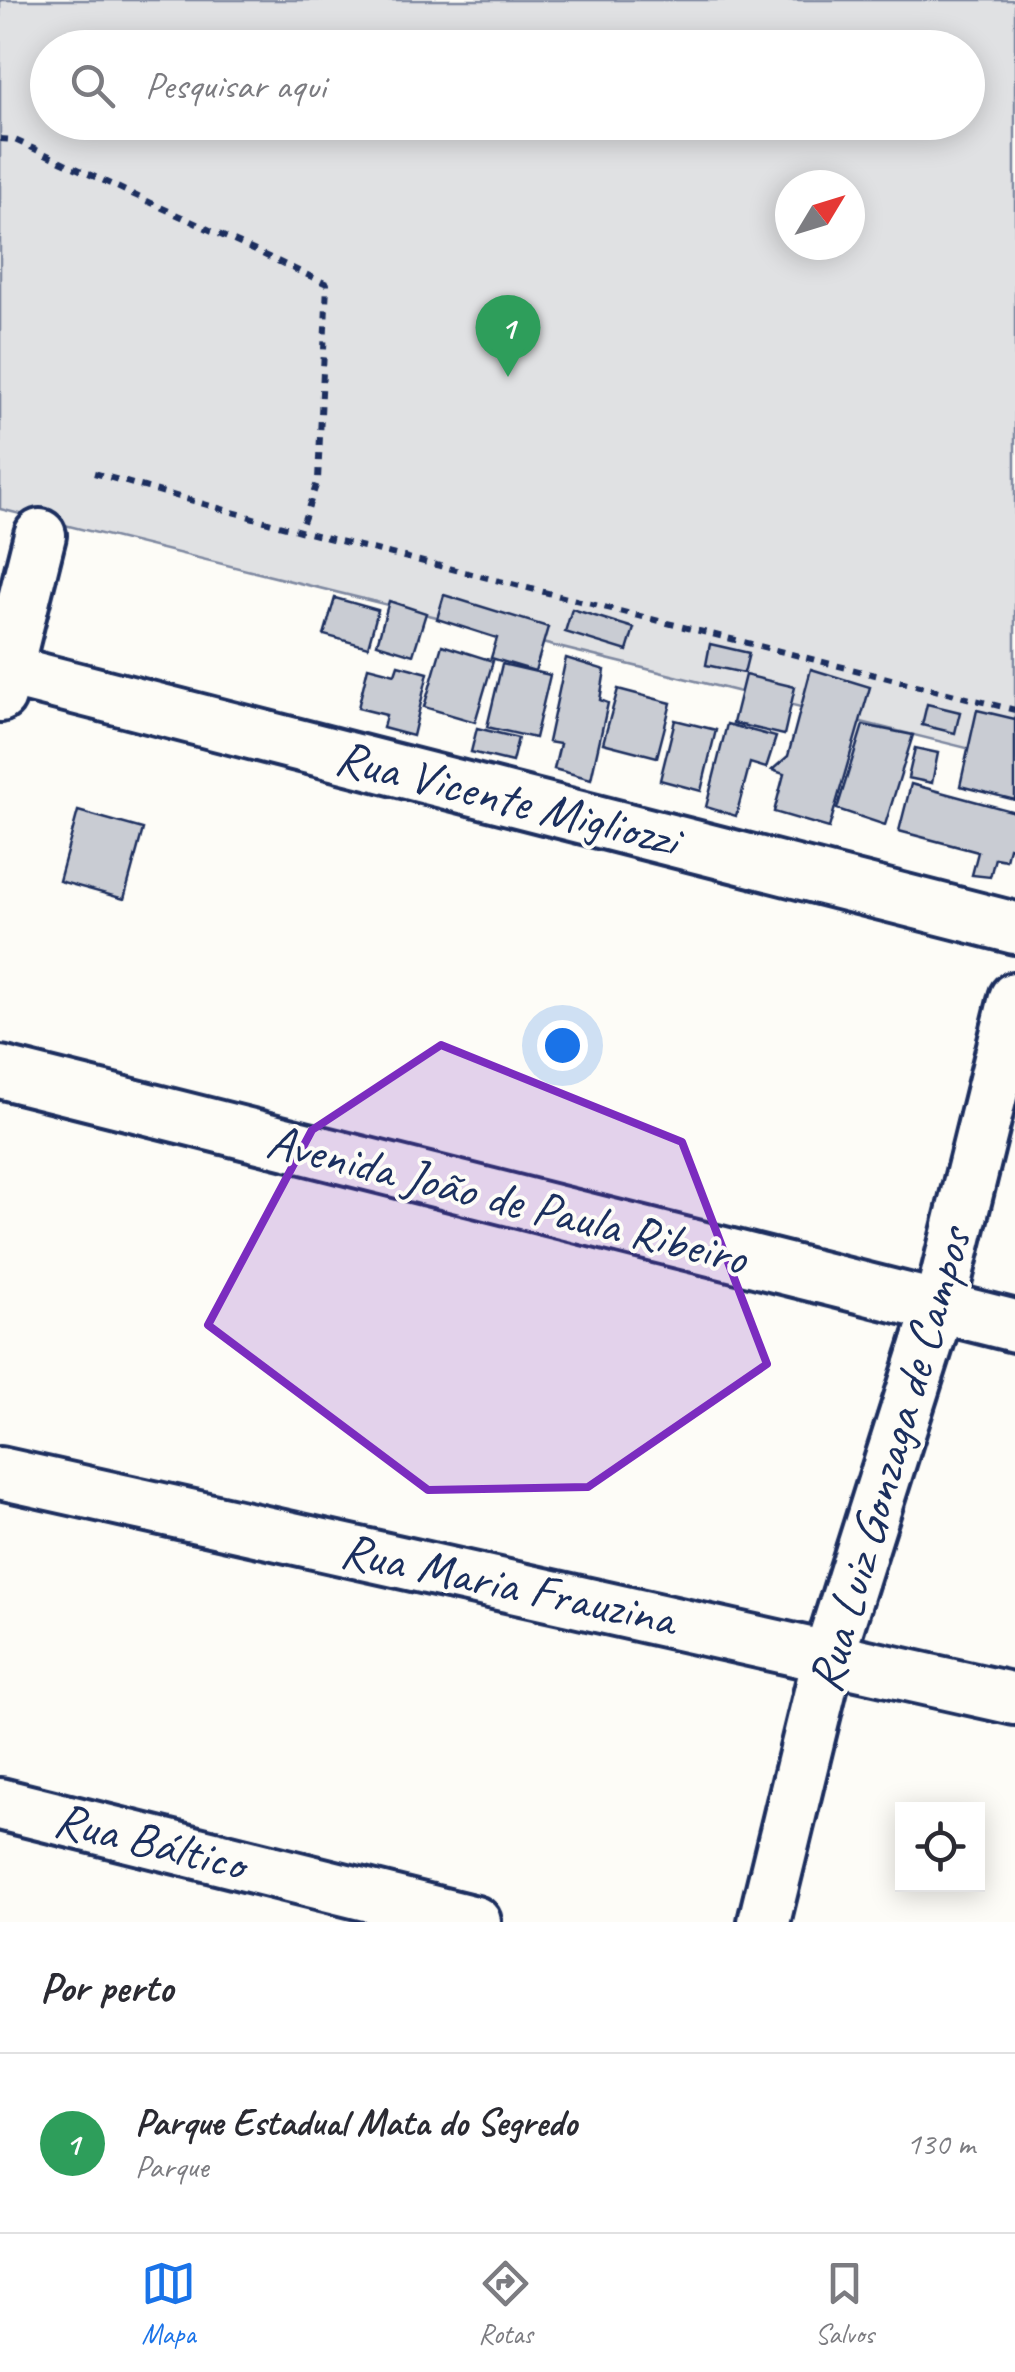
<!DOCTYPE html>
<html lang="pt">
<head>
<meta charset="utf-8">
<style>
  body { margin:0; font-family:Caveat,sans-serif; background:#f7f7f7; color:#2b2b33 }
  .controls { position:absolute; right:30px; bottom:30px; display:grid; overflow:hidden; border-radius:0px; box-shadow:0 5px 25px #0003 }
  .controls button { width:90px; height:90px; display:grid; place-items:center; padding:0; border:0; border-bottom:2px solid #e1e1e2; background:#fff; color:#2b2b33; font:50px sans-serif }
  .compass { position:absolute; left:775px; top:170px; width:90px; height:90px; border-radius:50%; background:#fff; box-shadow:0 5px 25px #0003; rotate:52deg }
  .you { position:absolute; left:562px; top:1045px; width:35px; height:35px; margin:-25px; border:8px solid #fff; border-radius:50%; background:#1a73e8; box-shadow:0 0 0 15px #1a73e833 }
  .badge { display:grid; place-items:center; width:65px; height:65px; border-radius:50%; background:#1a73e8; color:#fff; font-size:32px; font-weight:700 }
  .pin { position:absolute; translate:-50% -82px; filter:drop-shadow(0 2px 5px #0008) }
  .pin::after { content:''; position:absolute; top:52px; width:35px; height:30px; background:inherit; clip-path:polygon(0 0,100% 0,50% 100%) }
  .list { margin:0; padding:0; list-style:none }
  h2 { display:flex; justify-content:space-between; align-items:center; height:130px; margin:0; padding:0 40px; font-size:42px }
  h2 small { font-size:32px; font-weight:400; color:#7c7c81 }
  .list li { display:grid; grid-template-columns:65px 1fr auto; gap:30px; align-items:center; box-sizing:border-box; height:180px; padding:0 40px; border-top:2px solid #e1e1e2 }
  .list b { display:block; font-size:38px; white-space:nowrap }
  .list p { margin:0; font-size:32px; white-space:nowrap; color:#7c7c81 }
  .list em { font-size:32px; font-style:normal; color:#7c7c81 }
  .icon { flex:none; width:55px; height:55px; fill:none; stroke:currentColor; stroke-width:2; stroke-linecap:round; stroke-linejoin:round }
  .map { position:relative; flex:none; width:1015px; height:1922px; overflow:hidden }
  .search { position:absolute; background:#fff; box-shadow:0 5px 25px #0003; left:30px; right:30px; top:30px; height:110px; display:flex; align-items:center; gap:25px; box-sizing:border-box; padding:0 35px; border-radius:55px; color:#7c7c81; font-size:38px }
  .sheet { height:310px; background:#fff }
  nav { display:flex; justify-content:space-around; align-items:center; box-sizing:border-box; height:140px; border-top:2px solid #e1e1e2; background:#fff; font-size:28px; color:#7c7c81 }
  nav a { display:grid; justify-items:center; gap:5px }
  nav .on { color:#1a73e8 }
  .map>svg:first-child { display:block }
  .green { fill:#e0e1e3; stroke:#7e88a0; stroke-width:2.5; fill-rule:evenodd }
  .building { fill:#c9ccd3; stroke:#1b2f5e; stroke-width:2.5 }
  .lines { fill:none; stroke-linecap:round; stroke-linejoin:round }
  .minor-casing { stroke:#1b2f5e; stroke-width:58 }
  .path { stroke:#1b2f5e; stroke-width:6; stroke-dasharray:8 8; stroke-linecap:butt }
  .minor { stroke:#fdfcf7; stroke-width:50 }
  .marked { fill:#7b2cbf; fill-opacity:0.2; stroke:#7b2cbf; stroke-width:8; stroke-linejoin:round }
  .labels { text-anchor:middle; dominant-baseline:central; stroke-width:8; stroke-linejoin:round; paint-order:stroke }
  .street-label { font-size:50px; fill:#1b2f5e; stroke:#fdfcf7 }
</style>
</head>
<body>
<div class="map">
<svg width="1015" height="1922" viewBox="0 0 1015 1922">
  <rect width="100%" height="100%" fill="#fdfcf7"/>
  <filter id="ink" filterUnits="userSpaceOnUse"><feTurbulence type="fractalNoise" baseFrequency=".01" numOctaves="2"/><feDisplacementMap in="SourceGraphic" scale="20" xChannelSelector="R" yChannelSelector="G"/><feConvolveMatrix kernelMatrix="1 2 1 2 8 2 1 2 1" color-interpolation-filters="sRGB"/></filter>
  <g filter="url(#ink)">
    <!-- green -->
    <path class="green" d="M0 0H1015V760L0 509ZM48 48H968V122H48ZM790 185H850V245H790Z"/>
    <!-- building -->
    <g class="building">
      <polygon points="444,595 548,627 535,671 491,658 497,638 437,619"/>
      <polygon points="335,598 378,610 368,647 324,635"/>
      <polygon points="389,601 426,613 413,655 377,644"/>
      <polygon points="572,609 634,628 627,651 565,632"/>
      <polygon points="710,644 749,653 744,673 706,665"/>
      <polygon points="442,645 493,661 475,722 424,707"/>
      <polygon points="566,658 605,670 600,700 608,703 591,779 554,769 560,744 548,742"/>
      <polygon points="502,664 550,675 535,738 487,727"/>
      <polygon points="398,665 428,673 413,736 383,728 386,715 358,708 368,667 395,674"/>
      <polygon points="811,669 870,687 829,828 774,812 784,774 772,770 788,756"/>
      <polygon points="745,675 795,687 784,735 733,723"/>
      <polygon points="618,689 671,703 657,757 603,743"/>
      <polygon points="927,704 960,712 955,733 922,725"/>
      <polygon points="977,710 1015,719 1015,800 960,786"/>
      <polygon points="675,720 716,730 701,791 660,780"/>
      <polygon points="727,724 776,737 766,768 750,763 736,816 706,807"/>
      <polygon points="863,725 913,735 885,825 837,809"/>
      <polygon points="477,728 518,738 512,762 471,752"/>
      <polygon points="915,748 938,753 932,783 908,778"/>
      <polygon points="911,784 1015,812 1015,849 1009,847 1006,860 995,858 990,877 972,875 978,852 899,831"/>
      <polygon points="78,811 143,829 124,899 59,881"/>
    </g>
    <g class="lines">
      <!-- minor casing -->
      <g class="minor-casing">
        <g id="minor">
          <polyline points="0,669 1015,928"/>
          <polyline points="0,696 40,535"/>
          <polyline points="0,1072 1015,1326"/>
          <polyline points="0,1473 1015,1699"/>
          <polyline points="0,1804 475,1922"/>
          <polyline points="764,1922 829,1655 939,1307 1015,998"/>
        </g>
      </g>
      <!-- path -->
      <g class="path">
        <polyline points="0,139 15,140 327,284 318,480 300,531"/>
        <polyline points="94,473 300,531 1015,710"/>
      </g>
      <!-- minor -->
      <use href="#minor" class="minor"/>
    </g>
  </g>
  <!-- marked area -->
  <path class="marked" d="M441 1045 682 1142 767 1364 588 1487 428 1490 208 1325 312 1130Z"/>
  <g class="labels">
    <!-- street labels -->
    <g class="street-label">
      <text transform="translate(507 798) rotate(14)">Rua Vicente Migliozzi</text>
      <text transform="translate(507 1199) rotate(14)">Avenida João de Paula Ribeiro</text>
      <text transform="translate(889 1460) rotate(-74)">Rua Luiz Gonzaga de Campos</text>
      <text transform="translate(508 1584) rotate(12)">Rua Maria Frauzina</text>
      <text transform="translate(150 1841) rotate(14)">Rua Báltico</text>
    </g>
  </g>
</svg>
<div class="controls">
<button><svg class="icon" aria-label="locate" viewBox="0 0 24 24"><circle cx="12" cy="12" r="6"/><path d="M12 2v4M12 18v4M2 12h4M18 12h4"/></svg></button>
</div>
<svg class="compass" viewBox="-18 -18 36 36"><path d="M0-13l5 13h-10z" fill="#e53935"/><path d="M0 13l5-13h-10z" fill="#7c7c81"/></svg>
<div class="you"></div>
<div class="pin badge" style="left:508px;top:377px;background:#2e9e5b">1</div>
<div class="search"><svg class="icon" aria-label="search" viewBox="0 0 24 24"><circle cx="10" cy="10" r="6"/><path d="M15 15l6 6"/></svg>Pesquisar aqui</div>
</div>
<section class="sheet">
<h2>Por perto<small></small></h2>
<ul class="list">
<li><span class="badge" style="background:#2e9e5b">1</span><div><b>Parque Estadual Mata do Segredo</b><p>Parque</p></div><em>130 m</em></li>
</ul>
</section>
<nav>
<a class="on"><svg class="icon" aria-label="map" viewBox="0 0 24 24"><path d="M3 6l6-2 6 2 6-2v14l-6 2-6-2-6 2zM9 4v14M15 6v14"/></svg>Mapa</a>
<a><svg class="icon" aria-label="directions" viewBox="0 0 24 24"><path d="M12 3l9 9-9 9-9-9zM9 14v-3h6M13 9l2 2-2 2"/></svg>Rotas</a>
<a><svg class="icon" aria-label="saved" viewBox="0 0 24 24"><path d="M7 4h10v16l-5-4-5 4z"/></svg>Salvos</a>
</nav>
</body>
</html>
